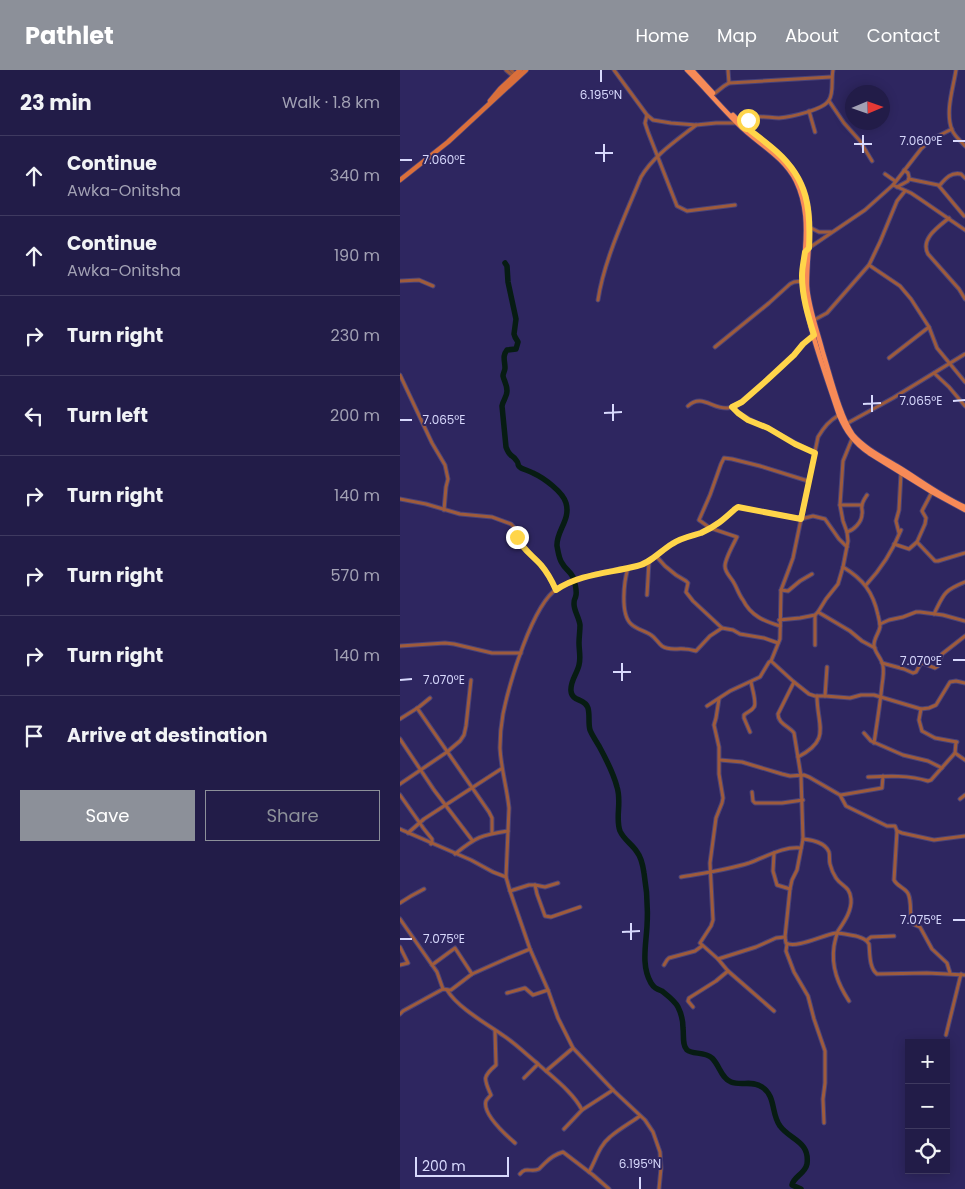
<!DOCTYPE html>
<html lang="en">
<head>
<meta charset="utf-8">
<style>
  body { margin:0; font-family:Poppins,sans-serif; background:#2a254f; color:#f1f3f6 }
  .controls { position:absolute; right:15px; bottom:15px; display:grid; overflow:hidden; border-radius:0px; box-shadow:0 2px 12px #0003 }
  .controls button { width:45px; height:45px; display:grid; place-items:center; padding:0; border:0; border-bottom:1px solid #3f3a60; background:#221c48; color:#f1f3f6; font:25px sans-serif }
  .compass { position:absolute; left:445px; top:15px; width:45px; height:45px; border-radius:50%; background:#221c48; box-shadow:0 2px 12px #0003; rotate:88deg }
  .scale { position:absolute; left:15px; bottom:12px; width:94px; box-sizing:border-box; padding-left:5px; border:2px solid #d8d9fd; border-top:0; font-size:14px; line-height:18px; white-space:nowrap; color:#d8d9fd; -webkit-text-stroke:4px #2e2660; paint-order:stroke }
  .stop { position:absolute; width:15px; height:15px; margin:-11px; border:4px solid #ffd54a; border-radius:50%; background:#fff }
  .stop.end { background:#ffd54a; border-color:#fff; box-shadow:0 1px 5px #0008 }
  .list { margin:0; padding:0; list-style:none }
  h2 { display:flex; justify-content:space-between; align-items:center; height:65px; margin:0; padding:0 20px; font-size:21px }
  h2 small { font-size:16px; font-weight:400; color:#a2a1b4 }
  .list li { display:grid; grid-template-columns:32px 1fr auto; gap:15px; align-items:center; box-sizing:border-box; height:80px; padding:0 20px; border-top:1px solid #3f3a60 }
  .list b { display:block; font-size:19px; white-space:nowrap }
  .list p { margin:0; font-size:16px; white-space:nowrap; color:#a2a1b4 }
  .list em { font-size:16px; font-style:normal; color:#a2a1b4 }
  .actions { display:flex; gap:10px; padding:15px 20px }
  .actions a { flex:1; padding:11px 0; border:1px solid #8c9099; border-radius:0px; text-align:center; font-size:18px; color:#8c9099 }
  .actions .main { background:#8c9099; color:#fff }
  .icon { flex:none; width:28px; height:28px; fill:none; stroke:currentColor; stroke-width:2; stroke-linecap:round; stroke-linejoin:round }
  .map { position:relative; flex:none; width:565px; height:1119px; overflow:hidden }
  header { display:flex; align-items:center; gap:30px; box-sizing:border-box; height:70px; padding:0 25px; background:#8c9099; color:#fff }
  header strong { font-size:24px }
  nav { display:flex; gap:28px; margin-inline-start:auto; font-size:18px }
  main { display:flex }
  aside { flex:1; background:#221c48 }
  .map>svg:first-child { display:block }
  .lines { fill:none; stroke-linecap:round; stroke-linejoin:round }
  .river { stroke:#071c13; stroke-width:5.5 }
  .minor-casing { stroke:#494379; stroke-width:5 }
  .secondary-casing { stroke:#494379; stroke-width:6 }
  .primary-casing { stroke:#494379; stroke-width:6 }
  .minor { stroke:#9e5b3c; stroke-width:3 }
  .secondary { stroke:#da6f3b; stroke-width:4.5 }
  .primary { stroke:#f78a57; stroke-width:4.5 }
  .route { stroke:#ffd54a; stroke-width:6 }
  .ticks { fill:none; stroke:#d8d9fd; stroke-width:2 }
  .ticks-label { font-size:12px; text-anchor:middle; fill:#d8d9fd; stroke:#2e2660; stroke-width:4; stroke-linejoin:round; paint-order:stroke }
</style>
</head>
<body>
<header>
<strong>Pathlet</strong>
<nav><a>Home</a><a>Map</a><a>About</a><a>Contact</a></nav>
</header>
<main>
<aside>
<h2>23 min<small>Walk · 1.8 km</small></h2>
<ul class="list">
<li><svg class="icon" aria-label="ahead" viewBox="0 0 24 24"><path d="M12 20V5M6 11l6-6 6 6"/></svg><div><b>Continue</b><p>Awka-Onitsha</p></div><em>340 m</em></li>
<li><svg class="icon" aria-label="ahead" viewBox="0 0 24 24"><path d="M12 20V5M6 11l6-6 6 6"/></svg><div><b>Continue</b><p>Awka-Onitsha</p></div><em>190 m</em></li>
<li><svg class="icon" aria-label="right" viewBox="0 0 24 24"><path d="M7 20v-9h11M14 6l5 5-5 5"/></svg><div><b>Turn right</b></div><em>230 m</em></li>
<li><svg class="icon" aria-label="left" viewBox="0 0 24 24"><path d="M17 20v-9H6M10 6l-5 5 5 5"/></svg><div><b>Turn left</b></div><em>200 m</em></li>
<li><svg class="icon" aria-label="right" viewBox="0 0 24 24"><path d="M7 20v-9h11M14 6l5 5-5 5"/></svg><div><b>Turn right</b></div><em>140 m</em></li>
<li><svg class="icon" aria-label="right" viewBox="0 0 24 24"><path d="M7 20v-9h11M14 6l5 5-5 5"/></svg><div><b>Turn right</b></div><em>570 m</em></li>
<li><svg class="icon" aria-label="right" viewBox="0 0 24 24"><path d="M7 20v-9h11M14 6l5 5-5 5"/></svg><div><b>Turn right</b></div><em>140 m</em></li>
<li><svg class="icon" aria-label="arrive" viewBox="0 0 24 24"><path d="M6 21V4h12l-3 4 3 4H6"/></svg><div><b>Arrive at destination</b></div></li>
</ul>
<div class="actions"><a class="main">Save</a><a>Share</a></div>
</aside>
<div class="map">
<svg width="565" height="1119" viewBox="0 0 565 1119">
  <rect width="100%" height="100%" fill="#2e2660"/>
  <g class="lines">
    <!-- river -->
    <path class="river" d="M105 193 107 196 108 212 116 249 114 264 115 267 118 272 116 279 107 280C102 286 105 291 105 298 105 301 103 303 103 306 104 311 107 314 107 321 107 327 103 330 102 336L106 377C110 388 112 384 116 390 121 396 115 393 121 398 125 400 130 401 133 403 144 408 163 422 166 433 171 450 156 461 157 476 158 481 159 489 162 493 165 499 170 501 173 507 175 513 177 519 176 525 175 531 174 527 174 534 174 541 179 547 180 555 180 561 179 567 179 573 179 580 181 588 179 595 177 604 170 611 171 621 172 632 185 628 188 638 190 645 188 653 190 660 192 665 196 671 199 676 205 687 214 705 217 717 222 732 215 748 220 761 224 770 232 774 237 782 241 787 243 796 244 803 247 820 248 839 247 856 246 875 241 896 251 913 254 918 257 919 262 921 267 925 275 931 278 937 281 943 283 952 283 958 284 965 282 975 287 980 293 985 304 981 312 988 320 996 321 1008 331 1012 341 1016 353 1010 362 1017 376 1026 371 1044 380 1056 390 1070 410 1071 407 1094 405 1104 394 1106 392 1115L401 1119"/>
    <!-- minor casing -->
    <g class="minor-casing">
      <g id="minor">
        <polyline points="106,0 113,6"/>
        <polyline points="111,0 115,4"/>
        <polyline points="214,0 247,45 253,50 271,53 296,55 316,53 336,53"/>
        <polyline points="328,0 329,13"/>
        <path d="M556 0C553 19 545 42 552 60 555 67 561 71 565 76"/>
        <polyline points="314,24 324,16 329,13 431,7"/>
        <polyline points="429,31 444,53 460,71 472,91"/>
        <polyline points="409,41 415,62"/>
        <polyline points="247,45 245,53 248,62 277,136 287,141 335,135"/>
        <path d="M341 52C346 51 351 48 356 47 364 46 371 48 379 48 390 47 424 40 429 30 434 23 431 9 433 0"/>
        <polyline points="485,104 495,111"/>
        <path d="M509 109 538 115H540C546 108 551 102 561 104L565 108"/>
        <polyline points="493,115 511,123 520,129 565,160"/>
        <polyline points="539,116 564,146"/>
        <polyline points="497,117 508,111 509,107 508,103 504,100"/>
        <path d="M549 148C538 157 520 169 528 184L559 219 565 229"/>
        <polyline points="409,157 419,162 431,162"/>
        <polyline points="409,178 465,140 493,115 521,79 532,69 552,59"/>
        <polyline points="469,195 500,216 511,229 529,257 537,278 565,312"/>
        <polyline points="0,211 19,210 33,216"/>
        <path d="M198 230C204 190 225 146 241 107 253 86 277 70 296 55"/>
        <polyline points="414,250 427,243 469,195 480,172 497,131 505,121"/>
        <polyline points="315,277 369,233 390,214 394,212 402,211"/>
        <polyline points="489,288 529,257"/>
        <polyline points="534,303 549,317 565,336"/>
        <polyline points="0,305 32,373 45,395 48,409 46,417 44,440"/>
        <path d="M288 336C302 323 313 340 328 338 329 338 335 336 336 336L381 298 413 265"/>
        <path d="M332 337C343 348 356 352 369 359 385 367 398 375 415 383"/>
        <polyline points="446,354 493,328 565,284"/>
        <polyline points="0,429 26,434 60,444 92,447 111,454 114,457 120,474 142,496 148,505 156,520"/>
        <polyline points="440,435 461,435"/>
        <path d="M447 462C454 460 462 452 462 444 463 441 461 438 462 436 462 432 465 428 467 425"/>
        <polyline points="499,463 496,451 499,440 501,403"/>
        <polyline points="517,472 535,491 538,491 565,483"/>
        <polyline points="494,474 509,479 517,472 525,454 526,448 522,441 523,439 532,422"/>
        <polyline points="256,486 265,496 276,505 286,511 288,513 286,522 293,531 322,558 333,560 340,564 364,568 378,573"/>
        <path d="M443 497C463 509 473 522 478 545 479 549 480 553 480 557 479 563 474 568 474 575 474 582 482 588 483 596 484 602 483 609 482 615 480 635 477 653 474 673"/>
        <path d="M228 498C224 511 220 544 231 554 236 559 245 561 251 565 256 568 258 573 262 576 269 581 277 578 285 579 289 579 292 580 296 581L310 566 322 558"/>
        <path d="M466 515C481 499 493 480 501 460"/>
        <polyline points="381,520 388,521 400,511 412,504"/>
        <polyline points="247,525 249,491"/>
        <polyline points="418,542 450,561 462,571 475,578"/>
        <path d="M534 544C544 524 543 521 565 512"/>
        <polyline points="379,550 400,548 415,545 418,542 426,529 438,514 443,497 448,471 447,462 443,451 440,435 443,391 452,369"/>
        <polyline points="480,554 489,550 503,547 516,542 520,542 543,545 565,551"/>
        <path d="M380 556C364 551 351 546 343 530 339 525 337 518 334 513 331 507 325 503 325 496 325 489 333 475 337 467L310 458 299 450 310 425 321 394 324 388 332 389 360 396 408 411"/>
        <polyline points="415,575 415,545"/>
        <polyline points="0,576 45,573 54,574 92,583 121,583"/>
        <polyline points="371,591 394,612 409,624 415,626 425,626 450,628 461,625 474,625 521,639 529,638 536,635 550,612 556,611 565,613"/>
        <polyline points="482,593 504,599 513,603 516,602 521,593 522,593 535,598 538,596 542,584 565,566"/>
        <path d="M394 612 378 644C378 654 389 656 394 663L401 706 403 769 397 800 392 810 390 819 385 867 386 873C396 879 423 865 436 863 443 863 449 865 456 866 462 868 466 869 469 874 470 883 469 898 477 904L527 903 565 905"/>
        <polyline points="425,626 427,597"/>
        <polyline points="319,629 316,648 314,655 319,677 319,704 323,728 322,733 316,748 310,793 313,850 311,856 300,873 318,889 328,901 374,941"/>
        <path d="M307 636 330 621 360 607 369 592 371 591 380 569 381 520 389 499 393 488 418 367C424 357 429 351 439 345"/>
        <polyline points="17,638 89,742 92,748 92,763"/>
        <polyline points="521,639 519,650 522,661 535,668 557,672"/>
        <polyline points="0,649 19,637 30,628"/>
        <path d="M350 662 344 648V645C347 642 352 641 354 637 357 633 352 618 351 612"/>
        <polyline points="464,663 471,671 503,685 528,691 542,698"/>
        <polyline points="0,669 34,720 72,770"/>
        <polyline points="555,683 565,690"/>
        <path d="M398 687C432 669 417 656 417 626"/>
        <polyline points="320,690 342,692 382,704 390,706 404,705 409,707 440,725 446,736 487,756 495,756 497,761 502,763 534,770 565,766"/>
        <path d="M468 707C488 706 509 705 528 711L531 710 555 683 556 672"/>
        <polyline points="0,714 47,682 60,671 64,665 66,656 71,610"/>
        <polyline points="352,722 353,731 355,733 382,733 403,730"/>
        <polyline points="0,725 24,759 32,769 32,772 31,774"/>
        <polyline points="441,725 482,718 483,706"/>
        <polyline points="560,729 565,725"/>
        <polyline points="0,759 71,790 93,802 106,807"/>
        <path d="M497 761 494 810C497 816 503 817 507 822 512 827 510 844 511 852L513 854 520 857 532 879 547 893 550 903"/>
        <polyline points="8,763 24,749 101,699"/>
        <path d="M403 769C412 770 425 772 429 782 430 786 429 790 430 794 431 798 434 805 436 808 441 816 450 816 451 829 452 841 444 852 438 861 436 866 435 871 434 876 431 897 438 914 449 931"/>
        <polyline points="374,783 373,801 377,815 390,819"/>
        <path d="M55 784C76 767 81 765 108 761"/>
        <path d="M281 807C304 803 327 800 349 793 366 787 383 776 401 778"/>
        <polyline points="135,815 145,817 158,813"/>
        <polyline points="110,821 129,815 135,815 137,824 145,846 151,847 180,837"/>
        <polyline points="0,833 11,826 24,819"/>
        <polyline points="0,849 37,902 43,919"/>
        <polyline points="467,870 471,867 494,866"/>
        <polyline points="387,874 386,881 394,902 408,926 414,949 425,981 425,1013 423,1029 424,1053"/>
        <polyline points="0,877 8,893 0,895"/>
        <polyline points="318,889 356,877 376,868 385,867"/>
        <polyline points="32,895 55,878 72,904"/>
        <polyline points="264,895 267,890 269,888 295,881 302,876"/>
        <path d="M47 920C58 938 87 954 104 966 116 974 126 984 137 993 152 1007 173 1022 182 1040L164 1059"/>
        <polyline points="107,923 125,918 133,925 148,920"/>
        <polyline points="293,937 288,931 289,928 316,911 328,901"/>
        <polyline points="0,944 3,941 43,919 49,920 51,920 72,904 108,888 130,879"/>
        <path d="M95 961 96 995C82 1007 84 1009 91 1025 89 1027 87 1029 86 1031 82 1044 107 1066 115 1073"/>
        <polyline points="546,965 561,904"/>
        <polyline points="146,1001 173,978"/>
        <polyline points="124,1008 138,994"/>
        <polyline points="182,1040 213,1020"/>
        <path d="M189 1102C196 1090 199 1076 210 1067 219 1059 230 1053 240 1046"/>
        <path d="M120 1104C126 1096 131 1103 139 1099 141 1097 143 1095 145 1093 150 1088 156 1084 163 1082L193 1105 209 1119"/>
        <path d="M259 1119 261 1098 260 1082 253 1062 245 1050 214 1021 173 978 158 948 148 920 130 879 110 821 106 807 109 738C107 718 101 699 100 678 100 667 101 655 103 644 109 615 132 534 158 518 175 508 200 503 219 499 228 498 237 497 245 494 255 489 263 479 272 473 278 470 284 469 290 466 299 463 309 459 318 454 325 450 330 442 338 437L401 449 413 446 425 449 439 469 447 477"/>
      </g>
    </g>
    <!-- secondary casing -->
    <g class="secondary-casing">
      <g id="secondary">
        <polyline points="90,31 100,19 120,0"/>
        <polyline points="0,110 48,72 126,0"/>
      </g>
    </g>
    <!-- primary casing -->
    <g class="primary-casing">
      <g id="primary">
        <path d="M287 0C304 17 320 36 337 53 356 73 383 85 396 111 407 134 407 158 405 182 403 195 401 207 403 220 409 261 426 305 439 345 446 361 454 373 469 383L532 422 565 440"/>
        <polyline points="292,0 313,23"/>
        <path d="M333 45C355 68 385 82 400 111 417 145 406 181 407 216 408 236 418 263 423 283 430 305 440 347 453 365 465 379 484 388 500 398 521 411 542 427 565 437"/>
      </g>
    </g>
    <!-- minor -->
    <use href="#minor" class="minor"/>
    <!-- secondary -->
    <use href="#secondary" class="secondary"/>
    <!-- primary -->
    <use href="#primary" class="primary"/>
  </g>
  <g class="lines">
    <!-- route -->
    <path class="route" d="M117 467C122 479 132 485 141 495 147 502 152 511 156 520 179 504 210 503 237 496 251 493 260 481 272 474 280 468 291 466 301 463 316 456 323 450 335 439L338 437 401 449 415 383 395 374 368 358 348 350 338 343 332 337 342 332 367 310 394 285 403 274 414 265C408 246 402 226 402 206 402 198 404 190 405 182L409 178C411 139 408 110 377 82 366 72 353 63 341 53L348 50"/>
  </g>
  <!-- ticks -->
  <path class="ticks" d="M201 0V12M463 65V83M553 71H565M204 74V92M454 74H472M195 83H213M0 90H12M472 325V342M553 331 565 330M213 334V351M463 334 481 333M204 343 222 342M0 350H12M553 590H565M222 593V611M213 602H231M0 610 12 609M553 850H565M231 853V870M222 862 240 861M0 869H12M240 1107V1119"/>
  <g class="ticks-label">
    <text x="201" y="29">6.195°N</text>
    <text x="521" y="75">7.060°E</text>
    <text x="44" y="94">7.060°E</text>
    <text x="521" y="335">7.065°E</text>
    <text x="44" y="354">7.065°E</text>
    <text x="521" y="595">7.070°E</text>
    <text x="44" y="614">7.070°E</text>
    <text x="521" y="854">7.075°E</text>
    <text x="44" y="873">7.075°E</text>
    <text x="240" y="1098">6.195°N</text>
  </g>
</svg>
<div class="controls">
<button>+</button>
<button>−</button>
<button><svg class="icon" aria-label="locate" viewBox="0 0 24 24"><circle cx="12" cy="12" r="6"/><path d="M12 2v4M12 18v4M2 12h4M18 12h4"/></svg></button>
</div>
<svg class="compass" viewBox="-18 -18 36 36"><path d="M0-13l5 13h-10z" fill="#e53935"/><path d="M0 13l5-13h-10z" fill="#a2a1b4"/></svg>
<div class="scale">200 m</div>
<div class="stop" style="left:348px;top:50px"></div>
<div class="stop end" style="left:117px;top:467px"></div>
</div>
</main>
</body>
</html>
